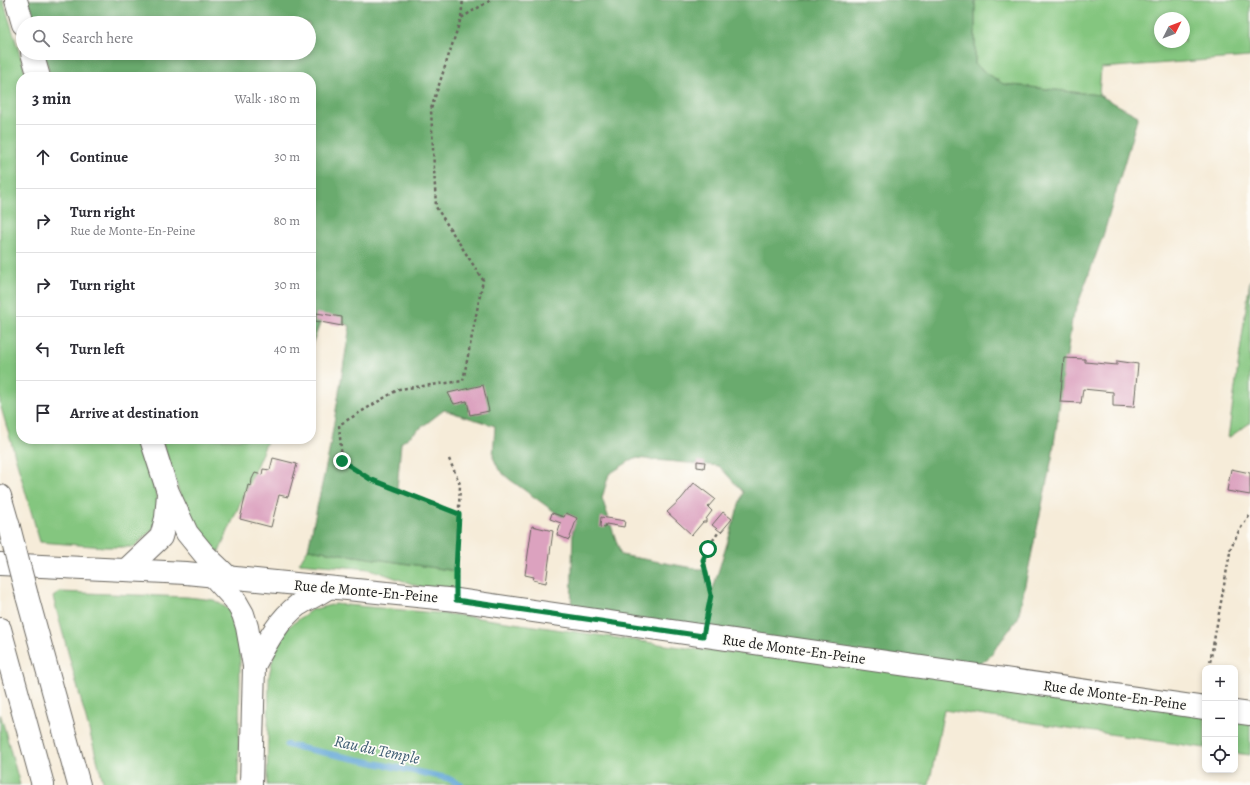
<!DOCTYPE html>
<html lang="en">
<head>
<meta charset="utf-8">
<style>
  body { margin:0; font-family:Alegreya,serif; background:#f7f7f7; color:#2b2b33 }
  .controls { position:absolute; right:12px; bottom:12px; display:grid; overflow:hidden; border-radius:8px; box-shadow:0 2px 6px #0003 }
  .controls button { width:36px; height:36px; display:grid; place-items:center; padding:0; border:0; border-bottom:1px solid #e1e1e2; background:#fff; color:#2b2b33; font:20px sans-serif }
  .compass { position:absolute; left:1154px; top:12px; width:36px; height:36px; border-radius:50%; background:#fff; box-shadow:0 2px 6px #0003; rotate:48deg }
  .stop { position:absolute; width:12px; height:12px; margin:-9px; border:3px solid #0b8043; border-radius:50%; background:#fff }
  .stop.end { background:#0b8043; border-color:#fff; box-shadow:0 1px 4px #0008 }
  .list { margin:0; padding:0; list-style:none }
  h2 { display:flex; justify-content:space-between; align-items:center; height:52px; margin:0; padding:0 16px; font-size:17px }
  h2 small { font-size:13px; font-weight:400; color:#7c7c81 }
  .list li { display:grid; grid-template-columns:26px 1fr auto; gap:12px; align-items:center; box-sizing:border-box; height:64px; padding:0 16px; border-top:1px solid #e1e1e2 }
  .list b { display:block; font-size:15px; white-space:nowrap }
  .list p { margin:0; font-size:13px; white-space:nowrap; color:#7c7c81 }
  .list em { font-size:13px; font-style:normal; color:#7c7c81 }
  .icon { flex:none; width:22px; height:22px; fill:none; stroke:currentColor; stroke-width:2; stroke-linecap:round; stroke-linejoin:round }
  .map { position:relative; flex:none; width:1250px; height:785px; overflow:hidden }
  .search { position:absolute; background:#fff; box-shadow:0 2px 6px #0003; left:16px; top:16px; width:300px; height:44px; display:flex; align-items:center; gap:10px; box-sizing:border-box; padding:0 14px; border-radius:22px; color:#7c7c81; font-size:15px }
  .panel { position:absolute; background:#fff; box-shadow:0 2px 6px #0003; left:16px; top:72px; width:300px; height:372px; border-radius:16px }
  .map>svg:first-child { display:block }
  .green { fill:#84c67f; stroke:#50714e; fill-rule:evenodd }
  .forest { fill:#6bab6e; stroke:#446445; fill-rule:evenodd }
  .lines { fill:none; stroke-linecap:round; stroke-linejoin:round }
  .stream { stroke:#61a6d6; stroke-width:6 }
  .building { fill:#dca2bf }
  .secondary-casing { stroke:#68655e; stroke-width:24 }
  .motorway-casing { stroke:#68655e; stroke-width:24 }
  .path { stroke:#68655e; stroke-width:2.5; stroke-dasharray:3 3; stroke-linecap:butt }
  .secondary { stroke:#fff; stroke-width:22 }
  .motorway { stroke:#fff; stroke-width:22 }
  .motorway-bridge-casing { stroke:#68655e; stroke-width:24; stroke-linecap:butt }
  .motorway-bridge { stroke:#fff; stroke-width:22 }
  .route { stroke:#0b8043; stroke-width:5 }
  .labels { text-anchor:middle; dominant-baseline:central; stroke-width:3.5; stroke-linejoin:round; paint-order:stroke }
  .street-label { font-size:15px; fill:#1c1c1c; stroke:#fdfcf7 }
  .water-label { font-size:16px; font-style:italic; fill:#3b5a70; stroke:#fdfcf7 }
</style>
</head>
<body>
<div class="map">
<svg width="1250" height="785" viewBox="0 0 1250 785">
  <rect width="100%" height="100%" fill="#fdfcf7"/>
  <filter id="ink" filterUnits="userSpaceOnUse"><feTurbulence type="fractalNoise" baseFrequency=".025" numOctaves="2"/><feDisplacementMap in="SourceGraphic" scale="8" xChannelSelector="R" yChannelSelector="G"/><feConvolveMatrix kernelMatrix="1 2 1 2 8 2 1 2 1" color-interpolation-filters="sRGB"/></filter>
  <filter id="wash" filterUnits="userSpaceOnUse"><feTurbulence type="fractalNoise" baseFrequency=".012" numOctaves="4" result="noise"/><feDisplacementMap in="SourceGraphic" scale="16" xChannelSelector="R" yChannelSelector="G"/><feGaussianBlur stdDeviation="0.9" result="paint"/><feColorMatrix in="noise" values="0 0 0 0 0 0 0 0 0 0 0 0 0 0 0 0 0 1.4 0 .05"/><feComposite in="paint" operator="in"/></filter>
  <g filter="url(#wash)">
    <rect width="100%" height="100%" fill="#f6ecd9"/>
    <!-- green -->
    <g class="green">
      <polygon points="0,0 3,0 27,77 21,77 21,439 139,439 157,496 159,512 153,529 134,547 105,547 40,542 0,404"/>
      <path d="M975 0H1250V57L1101 68 1099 95 1003 84 975 65ZM1160 18H1184V42H1160Z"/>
      <polygon points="1250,280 1250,423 1228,438"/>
      <polygon points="161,439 268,439 219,552 205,541 188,519"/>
      <polygon points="308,549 456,571 457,600 370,569 299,563"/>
      <polygon points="60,592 187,597 214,600 233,612 240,631 240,678 238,785 104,785 53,597"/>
      <polygon points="335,604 458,615 694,649 949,672 1205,708 1205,748 944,710 929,785 267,785 269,676 276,643 287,628 311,610"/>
      <polygon points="1235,712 1250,714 1250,755 1235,753"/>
      <polygon points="0,714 1,716 20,785 0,785"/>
    </g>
    <!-- forest -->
    <path class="forest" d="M27 0H975V65L1003 84 1099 95 1138 116 1103 236 1072 320 1052 458 1018 618 987 660 949 672 571 616 573 525 509 479 499 470 493 457 495 426 444 410 401 443 397 489 459 514 456 571 308 549 329 452 350 326 323 316 311 347V77H51L43 53H309V23H34ZM635 458 719 466 743 492 711 595 704 570 621 555 602 498 609 474Z"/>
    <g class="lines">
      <!-- stream -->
      <polyline class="stream" points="287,745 447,778 461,785"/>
    </g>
    <g id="blocks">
      <!-- building -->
      <g class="building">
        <polygon points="316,313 342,317 342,326 315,321"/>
        <polygon points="1064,358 1085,359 1085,362 1117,365 1117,361 1138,364 1134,407 1113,406 1113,392 1083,389 1081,403 1060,402"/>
        <polygon points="483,385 489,411 470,415 467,401 454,404 448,393"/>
        <polygon points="273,458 297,464 288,497 279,495 271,527 240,519 248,485 251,486 252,479 255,473 262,475 263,469 270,470"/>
        <polygon points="697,461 705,462 704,468 697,467"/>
        <polygon points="1231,469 1250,473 1250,495 1227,491"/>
        <polygon points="694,483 715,499 708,507 712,511 706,519 706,522 703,522 692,535 667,512 681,499"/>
        <polygon points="723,512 732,519 721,532 712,525"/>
        <polygon points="552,513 564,517 566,513 577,518 569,540 557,535 561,523 550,519"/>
        <polygon points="601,517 625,521 624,527 606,524 605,528 600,527"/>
        <polygon points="532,526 553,531 546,583 533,580 534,577 525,575"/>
      </g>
    </g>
  </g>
  <g filter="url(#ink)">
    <use href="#blocks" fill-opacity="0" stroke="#68655e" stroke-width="1"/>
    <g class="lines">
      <!-- secondary casing -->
      <g class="secondary-casing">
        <g id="secondary">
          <polyline points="0,564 186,573 457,600 1205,708"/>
          <polyline points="1235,712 1250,714"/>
        </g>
      </g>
      <!-- motorway casing -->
      <g class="motorway-casing">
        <g id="motorway">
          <polyline points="16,0 23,24"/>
          <polyline points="32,53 39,77"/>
          <polyline points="151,439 168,492 187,533 205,555 230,579"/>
          <polyline points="0,496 9,527"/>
          <polyline points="126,570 161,537 166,518 168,494"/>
          <polyline points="213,576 235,600 243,614 247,627 254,666 251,785"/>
          <polyline points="27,596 79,785"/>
          <polyline points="0,629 43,785"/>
          <path d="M254 666C266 644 278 620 298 605 308 599 319 594 328 588"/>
        </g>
      </g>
      <!-- path -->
      <g class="path">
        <polyline points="461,17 463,0"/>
        <polyline points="449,459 460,484 456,580"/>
        <polyline points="459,514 369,479 342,461 339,425 399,389 463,381 483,280 436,207 431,109 461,18 491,0"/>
        <polyline points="707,615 711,595 703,559 707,549 718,533"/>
        <polyline points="1209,668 1231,547 1240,529 1250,515"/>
      </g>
      <!-- secondary -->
      <use href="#secondary" class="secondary"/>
      <!-- motorway -->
      <use href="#motorway" class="motorway"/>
      <!-- motorway-bridge casing -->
      <g class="motorway-bridge-casing">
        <polyline id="motorway-bridge" points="9,527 27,596"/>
      </g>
      <!-- motorway-bridge -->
      <use href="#motorway-bridge" class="motorway-bridge"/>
    </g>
  </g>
  <g class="lines" filter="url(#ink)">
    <!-- route -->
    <polyline class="route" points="342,461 370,479 459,514 456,571 456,600 703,636 711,595 703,560 708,549"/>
  </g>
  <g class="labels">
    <!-- street labels -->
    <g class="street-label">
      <text transform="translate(366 591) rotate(5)">Rue de Monte-En-Peine</text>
      <text transform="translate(794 649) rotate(8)">Rue de Monte-En-Peine</text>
      <text transform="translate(1115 695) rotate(8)">Rue de Monte-En-Peine</text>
    </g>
    <!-- water labels -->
    <g class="water-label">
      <text transform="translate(377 750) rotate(12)">Rau du Temple</text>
    </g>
  </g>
</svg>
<div class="controls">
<button>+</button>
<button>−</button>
<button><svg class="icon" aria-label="locate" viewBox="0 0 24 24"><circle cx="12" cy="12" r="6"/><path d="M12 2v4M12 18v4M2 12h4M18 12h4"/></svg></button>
</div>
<svg class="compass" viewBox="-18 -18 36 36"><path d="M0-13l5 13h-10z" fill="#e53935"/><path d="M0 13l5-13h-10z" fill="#7c7c81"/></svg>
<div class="stop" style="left:708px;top:549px"></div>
<div class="stop end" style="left:342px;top:461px"></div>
<div class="search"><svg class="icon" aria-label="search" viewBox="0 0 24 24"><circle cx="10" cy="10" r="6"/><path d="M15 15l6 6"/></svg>Search here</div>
<section class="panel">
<h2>3 min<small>Walk · 180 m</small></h2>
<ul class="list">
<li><svg class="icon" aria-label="ahead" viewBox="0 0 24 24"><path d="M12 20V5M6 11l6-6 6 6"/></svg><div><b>Continue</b></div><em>30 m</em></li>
<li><svg class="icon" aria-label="right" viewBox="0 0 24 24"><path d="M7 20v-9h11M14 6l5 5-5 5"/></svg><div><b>Turn right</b><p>Rue de Monte-En-Peine</p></div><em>80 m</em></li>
<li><svg class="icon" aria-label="right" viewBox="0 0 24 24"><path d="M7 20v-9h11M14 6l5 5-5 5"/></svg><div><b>Turn right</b></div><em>30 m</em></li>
<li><svg class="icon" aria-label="left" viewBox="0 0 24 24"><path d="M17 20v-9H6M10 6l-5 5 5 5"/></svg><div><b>Turn left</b></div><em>40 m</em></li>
<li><svg class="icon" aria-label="arrive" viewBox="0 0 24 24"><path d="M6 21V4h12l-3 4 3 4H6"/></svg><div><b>Arrive at destination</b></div></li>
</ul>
</section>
</div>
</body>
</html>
